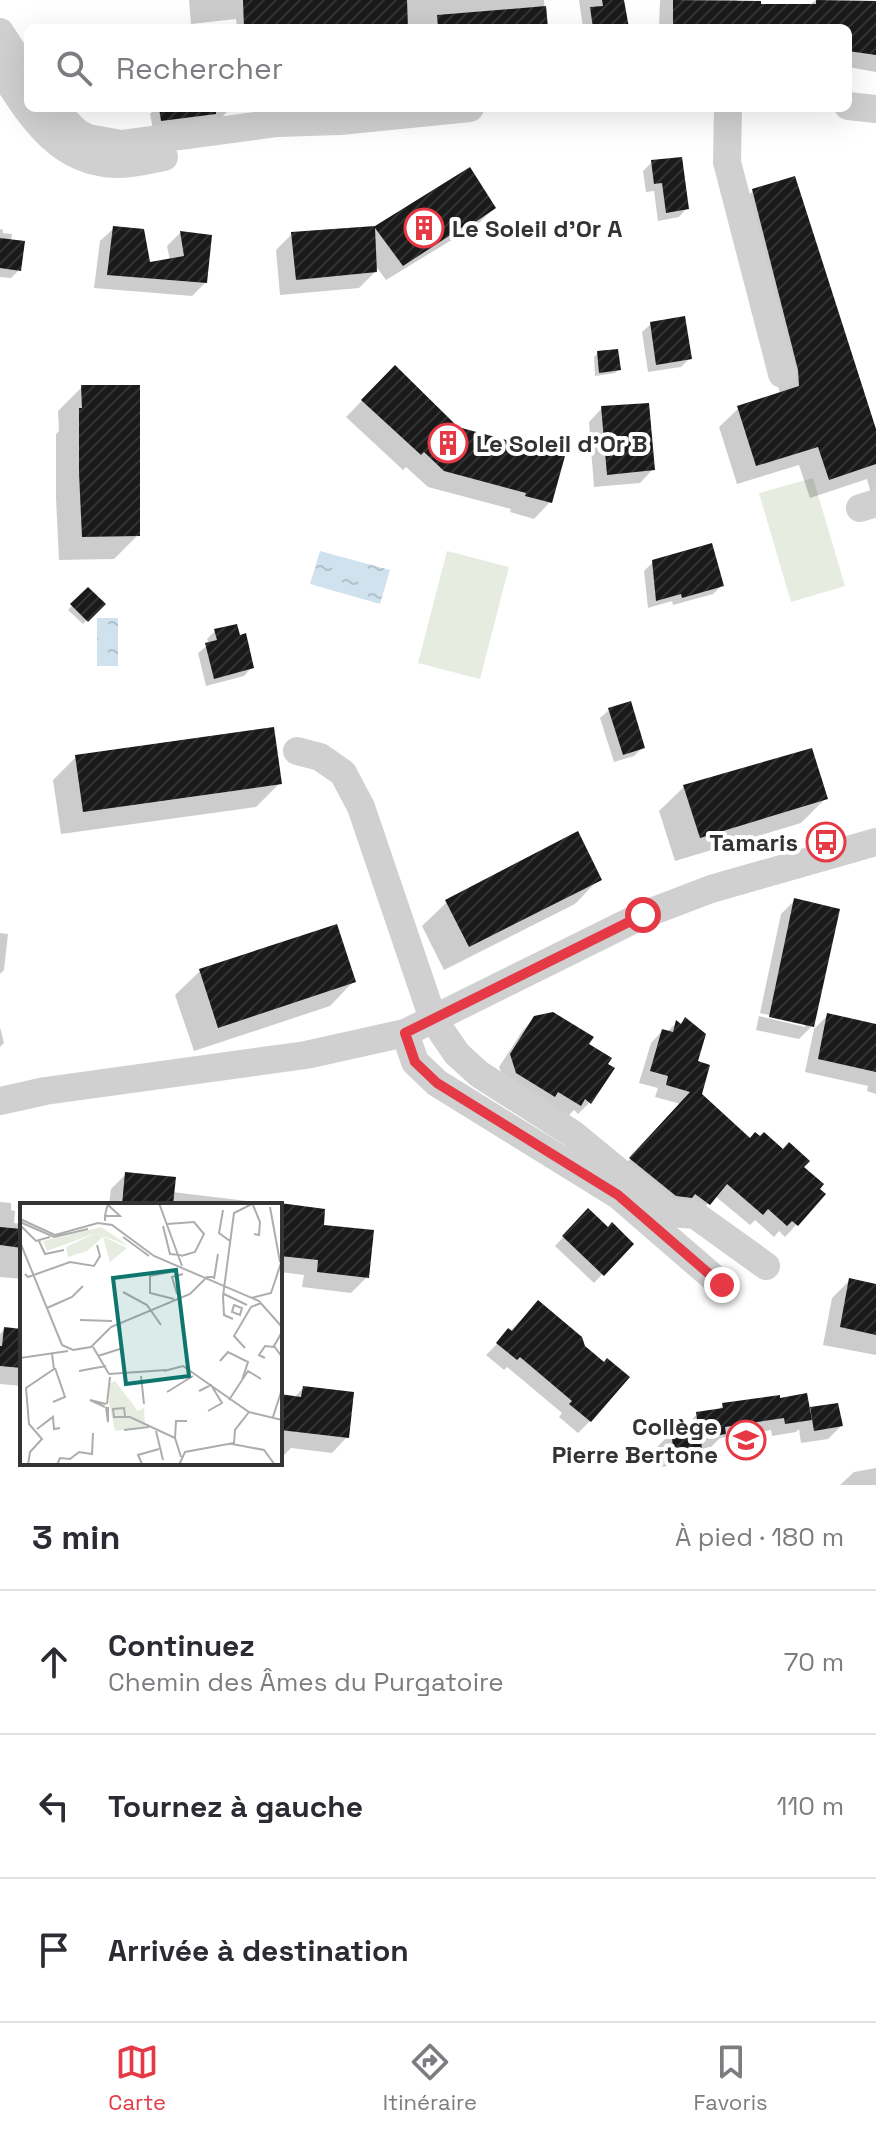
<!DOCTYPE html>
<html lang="fr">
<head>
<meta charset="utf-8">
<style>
  body { margin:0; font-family:"Space Grotesk",sans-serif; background:#f7f7f7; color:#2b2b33 }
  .stop { position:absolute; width:24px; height:24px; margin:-18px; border:6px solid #e63946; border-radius:50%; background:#fff }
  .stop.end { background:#e63946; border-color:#fff; box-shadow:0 2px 8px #0008 }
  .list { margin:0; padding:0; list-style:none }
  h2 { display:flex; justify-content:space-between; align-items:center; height:104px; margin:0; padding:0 32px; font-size:34px }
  h2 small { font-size:26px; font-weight:400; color:#7c7c81 }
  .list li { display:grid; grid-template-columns:52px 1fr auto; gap:24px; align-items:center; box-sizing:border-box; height:144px; padding:0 32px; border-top:2px solid #e1e1e2 }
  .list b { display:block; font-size:30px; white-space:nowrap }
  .list p { margin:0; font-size:26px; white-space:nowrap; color:#7c7c81 }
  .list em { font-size:26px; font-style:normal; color:#7c7c81 }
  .icon { flex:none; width:44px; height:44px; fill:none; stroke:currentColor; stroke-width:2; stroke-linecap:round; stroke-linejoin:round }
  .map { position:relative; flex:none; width:876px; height:1485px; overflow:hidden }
  .search { position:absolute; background:#fff; box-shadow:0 8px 32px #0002; left:24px; right:24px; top:24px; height:88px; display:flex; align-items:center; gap:20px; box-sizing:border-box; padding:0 28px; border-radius:12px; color:#7c7c81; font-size:30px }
  .sheet { height:536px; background:#fff }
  nav { display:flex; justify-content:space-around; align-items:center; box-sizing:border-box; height:112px; border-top:2px solid #e1e1e2; background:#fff; font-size:22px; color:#7c7c81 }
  nav a { display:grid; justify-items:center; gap:4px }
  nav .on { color:#e63946 }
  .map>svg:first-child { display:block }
  .grass { fill:#e6ecdf }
  .water { fill:url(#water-ripples) }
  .shadow { fill:#0003 }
  .building { fill:url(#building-hatch) }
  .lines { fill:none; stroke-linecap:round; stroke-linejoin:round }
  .minor { stroke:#d0d0d0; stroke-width:28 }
  .route { stroke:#e63946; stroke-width:10 }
  .labels { text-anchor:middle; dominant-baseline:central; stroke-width:8; stroke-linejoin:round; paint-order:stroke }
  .poi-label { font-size:24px; font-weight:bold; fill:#333; stroke:#fff; text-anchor:start }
  .inset-road { fill:none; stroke:#adadad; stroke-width:2 }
  .view { fill:#0f766e; fill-opacity:0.15; stroke:#0f766e; stroke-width:4 }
  .inset-edge { fill:none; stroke:#333; stroke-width:4 }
</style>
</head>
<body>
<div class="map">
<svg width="876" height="1485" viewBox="0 0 876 1485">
  <defs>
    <pattern id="water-ripples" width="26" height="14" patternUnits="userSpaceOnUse" patternTransform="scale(2)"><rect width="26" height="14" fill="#cfe2ee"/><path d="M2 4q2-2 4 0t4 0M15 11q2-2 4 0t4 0" fill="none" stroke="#b2c2cd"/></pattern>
    <pattern id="building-hatch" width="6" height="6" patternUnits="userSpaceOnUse" patternTransform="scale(2)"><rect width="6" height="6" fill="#1a1a1a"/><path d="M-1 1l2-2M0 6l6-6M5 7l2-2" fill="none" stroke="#333"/></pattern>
  </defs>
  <rect width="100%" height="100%" fill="#fff"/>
  <!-- grass -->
  <g class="grass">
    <polygon points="813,478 845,586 791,602 759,493"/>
    <polygon points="447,551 509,567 480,679 418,663"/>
  </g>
  <!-- water -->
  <g class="water">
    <polygon points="320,551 390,570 380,604 310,584"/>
    <rect x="97" y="618" width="21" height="48"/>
  </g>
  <!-- shadow -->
  <g class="shadow">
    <polygon points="189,0 544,0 546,28 237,28 236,19 191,24"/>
    <polygon points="579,0 623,0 627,28 583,28"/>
    <polygon points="660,0 737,0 737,3 759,6 809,6 816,0 876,3 876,72 848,67 848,28 659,28"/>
    <polygon points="156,108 227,108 227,112 219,120 153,129 150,114"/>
    <polygon points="652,162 687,208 679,217 658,221 654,191 646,192 643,171"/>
    <polygon points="753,191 876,431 876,500 873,501 867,479 810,498 799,465 737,484 719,427 739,408 780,394 733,210"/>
    <polygon points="494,208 478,224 386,280 375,265 375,272 359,288 280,295 276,250 292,234 376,228"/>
    <polygon points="114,228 148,265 170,261 167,246 180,233 206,282 192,296 94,288 100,241"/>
    <polygon points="0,229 3,230 3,233 12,234 11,242 19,270 11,278 0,277"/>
    <polygon points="651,324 689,359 681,367 648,372 642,332"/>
    <polygon points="598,353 619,369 615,373 595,376 594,357"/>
    <polygon points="395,367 457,428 550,502 534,519 510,512 511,509 428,487 406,467 403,470 346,417"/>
    <polygon points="82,387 138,535 114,559 59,560 56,498 56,434 59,431 58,411"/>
    <polygon points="602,408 653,469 640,483 594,487 589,422"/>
    <polygon points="653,562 722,585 713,594 673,605 672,601 648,608 644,571"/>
    <polygon points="88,590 103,604 83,624 68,610"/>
    <polygon points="215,631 252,667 244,676 206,686 198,653 209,644 207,639"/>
    <polygon points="609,710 643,747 634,756 614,762 600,718"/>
    <polygon points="76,757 280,783 256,807 61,834 53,780"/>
    <polygon points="684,787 825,799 801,823 675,861 659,811"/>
    <polygon points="599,879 575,904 444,970 422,926 447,902"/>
    <polygon points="794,901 812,1026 799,1039 756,1030 759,1016 805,1027 805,1023 760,1013 781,914"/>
    <polygon points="0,933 8,934 4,970 0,974"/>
    <polygon points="200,971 354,981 330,1006 194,1051 175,995"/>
    <polygon points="828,1015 876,1026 876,1094 867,1091 868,1086 805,1072 814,1029"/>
    <polygon points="535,1018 586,1045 590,1102 578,1114 574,1110 568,1116 507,1085 499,1067 523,1030"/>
    <polygon points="685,1019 696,1063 699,1094 749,1140 801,1167 824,1194 785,1237 779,1231 774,1237 755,1220 750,1225 715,1196 697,1215 619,1171 681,1104 655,1097 658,1088 639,1083 651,1043 662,1031 667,1032 676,1023 679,1025"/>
    <polygon points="0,1027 4,1043 0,1047"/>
    <polygon points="126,1174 172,1192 280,1205 109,1205 111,1189"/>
    <polygon points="0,1202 11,1203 11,1210 15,1211 14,1223 22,1224 22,1279 0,1277"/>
    <polygon points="280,1205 320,1226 367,1277 351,1293 302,1287 304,1275 280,1272"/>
    <polygon points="588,1211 608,1229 631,1244 594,1283 555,1246"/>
    <polygon points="850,1280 876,1286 876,1355 823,1345 832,1298"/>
    <polygon points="538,1303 590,1421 578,1433 559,1417 562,1413 507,1367 504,1370 486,1355"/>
    <polygon points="5,1329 22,1331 22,1386 0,1384 0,1334"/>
    <polygon points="303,1388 347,1437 332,1453 291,1448 280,1459 280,1396 294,1398"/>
    <polygon points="779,1400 808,1412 811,1409 841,1426 828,1439 801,1443 799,1429 796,1432 772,1436 771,1430 720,1438 711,1447 701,1449 687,1463 661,1467 658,1446 672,1432 684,1431 684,1428 697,1414 717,1411 723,1405"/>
    <polygon points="876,1468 876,1485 840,1485 854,1472"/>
  </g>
  <!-- building -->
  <g class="building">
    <polygon points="243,0 407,0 408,28 244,28"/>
    <polygon points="602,0 624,0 629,28 593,28 590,7 603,6"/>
    <polygon points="673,0 761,1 761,4 816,4 816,0 876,1 876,55 848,51 848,28 673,28"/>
    <polygon points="546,6 548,28 438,28 437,15"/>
    <polygon points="159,108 216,108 216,114 161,121"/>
    <polygon points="682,157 689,209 666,213 662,183 654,184 651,160"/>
    <polygon points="470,167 496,208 474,223 472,221 403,266 375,228 377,272 296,280 291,232 375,226"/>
    <polygon points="795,176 876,429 876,464 829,480 818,447 756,466 737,406 799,386 798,370 752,189"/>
    <polygon points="113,226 144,229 150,262 184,256 180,231 212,235 207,283 107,275"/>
    <polygon points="0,238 25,241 21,271 0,268"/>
    <polygon points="685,316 692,359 656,365 650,322"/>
    <polygon points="618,349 621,370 599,373 597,351"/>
    <polygon points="395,365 458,427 565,456 552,503 525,496 526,493 444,471 424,452 421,455 361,400"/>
    <polygon points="81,385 140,385 140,536 82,537 79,473 79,408 82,408"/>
    <polygon points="649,403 655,470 607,475 601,406"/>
    <polygon points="712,543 724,586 682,598 681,594 656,601 652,560"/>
    <polygon points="88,587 106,604 88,622 70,604"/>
    <polygon points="237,624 240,635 246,633 254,668 214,679 205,643 217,640 214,629"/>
    <polygon points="631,701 645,748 623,755 608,708"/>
    <polygon points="274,727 282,784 83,812 75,755"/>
    <polygon points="812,748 828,799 700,838 683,785"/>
    <polygon points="578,831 602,880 469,947 445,900"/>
    <polygon points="794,898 840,909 814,1027 769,1017"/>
    <polygon points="337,924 356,982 218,1028 199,969"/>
    <polygon points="553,1012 594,1037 589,1044 612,1058 608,1064 615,1068 591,1104 585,1099 581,1106 558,1092 555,1097 516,1073 510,1054 534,1016"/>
    <polygon points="827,1013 876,1024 876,1072 818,1059"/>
    <polygon points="685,1017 706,1034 698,1061 710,1065 702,1094 750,1138 755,1132 760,1136 764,1132 783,1149 789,1142 810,1161 804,1167 824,1184 820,1189 826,1194 798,1226 792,1221 787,1226 768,1209 763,1215 727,1184 710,1205 695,1194 692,1198 676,1196 629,1158 690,1092 666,1085 668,1076 650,1071 662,1029 673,1032 676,1020 681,1024"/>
    <polygon points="125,1172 176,1177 173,1205 122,1205"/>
    <polygon points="280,1203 325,1209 324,1225 374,1230 369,1278 317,1272 318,1260 280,1256"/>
    <polygon points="588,1208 608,1227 612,1222 634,1244 604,1276 562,1236"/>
    <polygon points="0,1227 22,1229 22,1248 0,1245"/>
    <polygon points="849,1278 876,1284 876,1335 840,1327"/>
    <polygon points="538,1300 582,1337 585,1346 604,1362 607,1358 630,1377 591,1422 569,1404 572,1401 520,1357 517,1360 496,1343 508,1328 512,1331"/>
    <polygon points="4,1327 22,1329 22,1368 0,1366 0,1346 2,1346"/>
    <polygon points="303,1386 354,1392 349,1438 280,1430 280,1394 301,1397"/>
    <polygon points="807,1393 812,1420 785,1424 784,1418 725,1427 726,1434 701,1438 702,1450 674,1455 671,1431 698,1427 696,1412 723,1408 722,1403 780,1395 780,1398"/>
    <polygon points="838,1403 843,1426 814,1431 810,1407"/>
  </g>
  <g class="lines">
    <!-- minor -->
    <g class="minor">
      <polyline points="0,32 28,75"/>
      <path d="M0 69C29 113 56 162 115 164 131 165 148 160 164 157"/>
      <polyline points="848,106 876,109"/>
      <polyline points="52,108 78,133 88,138 121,144 277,123 340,121 470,108"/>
      <polyline points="728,108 727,162 782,374"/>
      <polyline points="860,508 876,503"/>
      <polyline points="297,751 320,757 343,773 361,807 433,1019 457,1054 479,1074 573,1134 669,1213 695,1215 766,1266"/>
      <polyline points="405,1033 415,1062 437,1083 618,1195 722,1285"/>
      <polyline points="0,1101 45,1091 306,1055 405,1033 643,915 711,889 876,842"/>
    </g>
  </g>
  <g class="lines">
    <!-- route -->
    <polyline class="route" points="643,915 405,1033 415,1062 437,1083 618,1195 722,1285"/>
  </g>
  <!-- icons -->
  <defs>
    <g id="building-ring" transform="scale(2)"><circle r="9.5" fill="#fff" stroke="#e63946" stroke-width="1.5"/><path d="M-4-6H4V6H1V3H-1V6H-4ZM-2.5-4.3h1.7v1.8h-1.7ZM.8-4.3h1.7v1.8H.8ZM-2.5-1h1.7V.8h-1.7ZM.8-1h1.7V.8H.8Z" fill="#e63946"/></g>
    <g id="bus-ring" transform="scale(2)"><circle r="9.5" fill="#fff" stroke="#e63946" stroke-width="1.5"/><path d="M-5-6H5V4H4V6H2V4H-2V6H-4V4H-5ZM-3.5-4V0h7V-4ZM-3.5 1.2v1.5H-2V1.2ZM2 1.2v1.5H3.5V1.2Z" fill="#e63946"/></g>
    <g id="school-ring" transform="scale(2)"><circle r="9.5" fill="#fff" stroke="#e63946" stroke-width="1.5"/><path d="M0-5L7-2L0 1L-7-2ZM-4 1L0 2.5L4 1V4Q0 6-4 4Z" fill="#e63946"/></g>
  </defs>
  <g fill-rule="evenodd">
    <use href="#building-ring" x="424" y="228"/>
    <use href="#building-ring" x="448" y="443"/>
    <use href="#bus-ring" x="826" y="842"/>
    <use href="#school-ring" x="746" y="1440"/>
  </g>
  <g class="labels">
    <!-- poi labels -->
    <g class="poi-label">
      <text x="452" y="228">Le Soleil d'Or A</text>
      <text x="476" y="443">Le Soleil d'Or B</text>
      <text x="798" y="842" text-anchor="end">Tamaris</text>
      <text x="718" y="1426" text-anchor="end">Collège<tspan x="718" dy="28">Pierre Bertone</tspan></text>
    </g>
  </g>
  <!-- overview -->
  <g transform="translate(20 1203)">
    <rect width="262" height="262" fill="#fff"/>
    <path d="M76 30 107 45 90 59 83 34 67 48 48 54 46 44Z" fill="#e6ecdf"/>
    <path d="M81 24 109 43 76 30 27 48 23 38ZM95 178 118 208 124 205 125 224 95 228 89 199 90 180Z" fill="#e6ecdf"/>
    <path class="inset-road" d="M139 0 162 63M233 2 240 19 239 32 234 31M250 4 260 59M203 7 199 30 210 38M0 16 35 32 78 20 92 22 134 53 239 98 262 124M85 18V13L86 8 87 4 88 2 100 13H85M0 19 34 34 68 26M147 21 174 19 184 31 175 49 161 53M1 23 16 38 30 34M143 23 150 51 161 52M103 34 129 53M19 38 25 51 44 47M0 39 42 142M5 71 8 74 50 59 74 63 80 53 77 42M194 76 198 51M103 89 127 102 141 122M157 91 152 74 163 71M204 91 227 102M231 95 251 90 262 57M154 96 130 90V73L155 68M214 102 222 105 220 112 212 109ZM27 105 52 94 63 83M213 116 204 112 203 93 214 10 234 0M60 117 92 118M262 129 254 143 262 154M42 142 53 147 71 144 91 124 170 91 187 74H195M73 144 89 171M225 145 214 133 231 104 241 100M78 153 103 145M0 155 48 148M245 155 239 152 245 143 254 144M200 158 208 149 228 159 222 177M59 168 86 163M144 168 163 163 229 209 262 217M89 171 146 167M121 173 124 201M179 188 191 182 202 200 188 208M147 189 173 173M209 197 228 168 241 176M33 199 45 194 35 165M87 201 90 174M85 204 70 197 86 201M86 204 88 219V204M105 213 104 205 93 206 94 214H110L155 235 161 254M253 214 262 186M17 226 33 214 34 226 40 225M104 227 129 224M136 228 143 257M155 235 156 218H167M212 241 244 247 255 262M122 261 118 252 139 246M8 262 10 249 22 236 9 221 6 185 34 166 32 151M37 262 40 255 50 256 59 249 72 251 73 230M159 262 165 249 214 240 215 227 229 209"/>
    <path class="view" d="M156 67 169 173 106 181 93 75Z"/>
    <rect width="262" height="262" class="inset-edge"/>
  </g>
</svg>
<div class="stop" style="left:643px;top:915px"></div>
<div class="stop end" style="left:722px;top:1285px"></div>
<div class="search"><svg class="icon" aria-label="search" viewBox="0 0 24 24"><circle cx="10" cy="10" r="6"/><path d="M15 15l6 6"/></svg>Rechercher</div>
</div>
<section class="sheet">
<h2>3 min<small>À pied · 180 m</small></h2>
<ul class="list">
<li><svg class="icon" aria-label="ahead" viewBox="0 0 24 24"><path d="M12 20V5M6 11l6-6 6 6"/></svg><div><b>Continuez</b><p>Chemin des Âmes du Purgatoire</p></div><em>70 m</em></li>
<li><svg class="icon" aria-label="left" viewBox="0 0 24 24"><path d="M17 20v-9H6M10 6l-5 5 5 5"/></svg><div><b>Tournez à gauche</b></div><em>110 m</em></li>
<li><svg class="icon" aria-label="arrive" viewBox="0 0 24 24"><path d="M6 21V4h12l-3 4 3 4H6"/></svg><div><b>Arrivée à destination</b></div></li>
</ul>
</section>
<nav>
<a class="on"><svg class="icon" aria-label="map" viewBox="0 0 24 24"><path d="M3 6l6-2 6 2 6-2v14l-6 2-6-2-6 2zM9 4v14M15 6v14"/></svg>Carte</a>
<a><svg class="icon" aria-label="directions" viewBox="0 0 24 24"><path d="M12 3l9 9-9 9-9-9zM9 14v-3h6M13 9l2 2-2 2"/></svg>Itinéraire</a>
<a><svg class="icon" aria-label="saved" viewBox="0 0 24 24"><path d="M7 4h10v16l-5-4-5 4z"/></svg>Favoris</a>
</nav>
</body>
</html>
